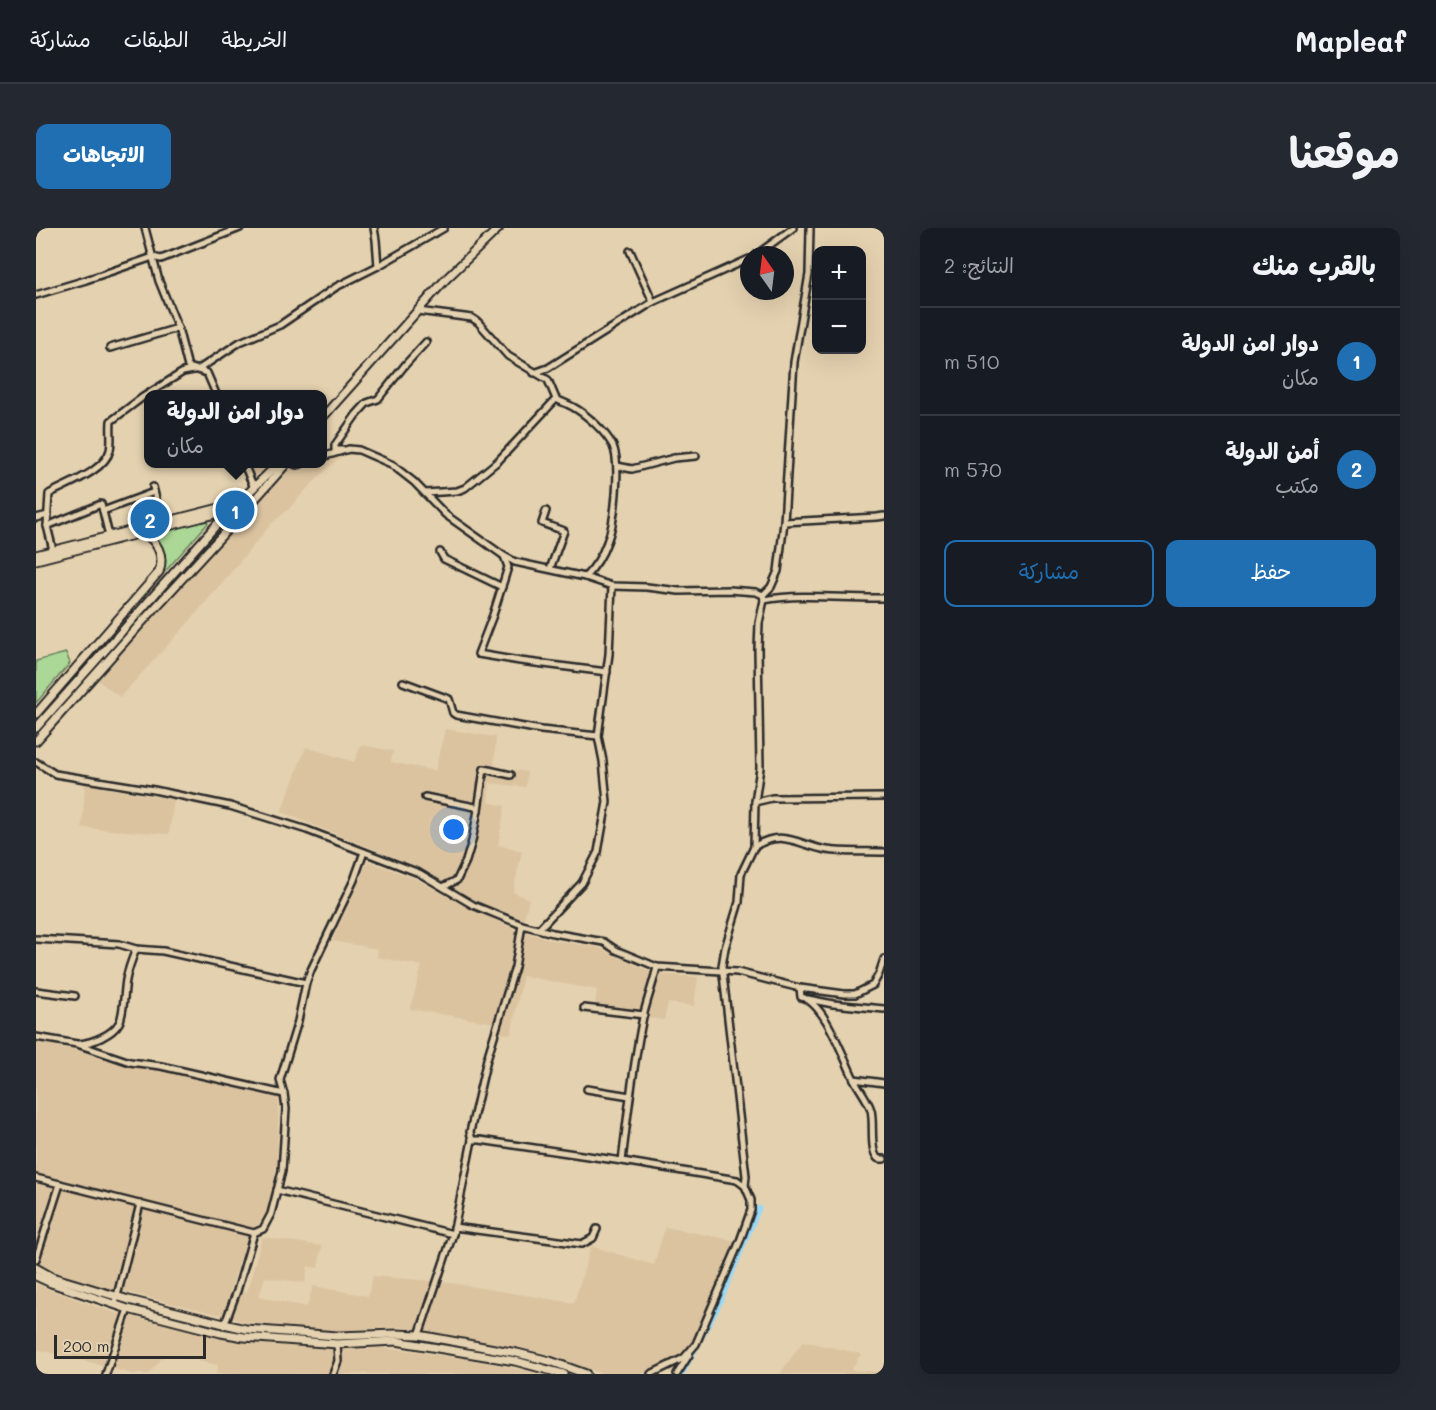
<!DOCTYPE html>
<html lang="ar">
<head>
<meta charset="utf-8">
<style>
  body { margin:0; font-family:Mali,"Playpen Sans Arabic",sans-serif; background:#242831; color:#f1f3f6; direction:rtl }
  .controls { position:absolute; right:18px; top:18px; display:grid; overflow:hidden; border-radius:12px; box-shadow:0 6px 24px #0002 }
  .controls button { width:54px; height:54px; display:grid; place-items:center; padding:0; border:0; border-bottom:2px solid #363941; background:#171b24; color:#f1f3f6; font:30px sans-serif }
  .compass { position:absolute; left:704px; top:18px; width:54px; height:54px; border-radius:50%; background:#171b24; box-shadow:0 6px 24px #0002; rotate:346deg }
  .scale { position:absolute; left:18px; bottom:15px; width:152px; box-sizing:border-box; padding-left:6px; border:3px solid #2b2b2b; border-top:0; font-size:16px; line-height:21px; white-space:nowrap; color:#2b2b2b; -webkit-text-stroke:4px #e4d1af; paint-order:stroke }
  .you { position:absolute; left:418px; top:602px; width:21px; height:21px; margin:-15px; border:4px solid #fff; border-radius:50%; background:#1a73e8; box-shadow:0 0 0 9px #1a73e833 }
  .badge { display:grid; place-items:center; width:39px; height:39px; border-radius:50%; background:#1f6fb2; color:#fff; font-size:20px; font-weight:700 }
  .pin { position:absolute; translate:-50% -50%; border:3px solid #fff; box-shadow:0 2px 6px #0006 }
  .popup { position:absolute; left:108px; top:162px; width:183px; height:78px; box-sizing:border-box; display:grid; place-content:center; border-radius:12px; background:#171b24; filter:drop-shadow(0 2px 4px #0005); font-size:20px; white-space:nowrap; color:#9ea1a6 }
  .popup b { font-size:22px; color:#f1f3f6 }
  .popup::after { content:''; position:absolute; left:50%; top:100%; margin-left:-12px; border:12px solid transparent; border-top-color:#171b24 }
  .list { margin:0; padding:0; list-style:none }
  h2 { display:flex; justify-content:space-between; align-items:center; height:78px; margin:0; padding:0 24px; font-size:26px }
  h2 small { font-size:20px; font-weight:400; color:#9ea1a6 }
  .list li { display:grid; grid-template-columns:39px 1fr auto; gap:18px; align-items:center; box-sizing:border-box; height:108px; padding:0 24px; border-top:2px solid #363941 }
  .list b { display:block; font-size:22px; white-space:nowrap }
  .list p { margin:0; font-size:20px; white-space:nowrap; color:#9ea1a6 }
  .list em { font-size:20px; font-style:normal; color:#9ea1a6 }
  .actions { display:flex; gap:12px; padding:18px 24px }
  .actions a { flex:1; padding:14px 0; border:2px solid #1f6fb2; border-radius:12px; text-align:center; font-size:21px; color:#1f6fb2 }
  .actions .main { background:#1f6fb2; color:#fff }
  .map { position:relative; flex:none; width:848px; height:1146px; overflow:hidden; direction:ltr; border-radius:12px }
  header { display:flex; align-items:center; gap:36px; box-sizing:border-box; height:84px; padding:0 30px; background:#171b24; border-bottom:2px solid #363941 }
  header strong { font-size:28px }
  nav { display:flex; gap:33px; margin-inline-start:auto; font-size:21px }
  .intro { display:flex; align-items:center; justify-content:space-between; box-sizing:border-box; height:144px; padding:0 36px }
  h1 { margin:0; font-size:42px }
  .button { padding:15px 27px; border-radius:12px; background:#1f6fb2; color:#fff; font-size:21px; font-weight:700 }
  main { display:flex; gap:36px; padding:0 36px }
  aside { flex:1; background:#171b24; border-radius:12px; box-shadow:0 6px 24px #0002 }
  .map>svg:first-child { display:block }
  .built { fill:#dbc3a0 }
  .green { fill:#abd896; stroke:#6b8260; stroke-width:1.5 }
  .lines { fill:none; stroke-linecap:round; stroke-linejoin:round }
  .canal { stroke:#98d9f9; stroke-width:5 }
  .minor-casing { stroke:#2b2b2b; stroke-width:10 }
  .major-casing { stroke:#2b2b2b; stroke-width:11 }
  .minor { stroke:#e4d1af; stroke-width:5 }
  .major { stroke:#e4d1af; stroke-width:7 }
</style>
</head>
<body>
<header>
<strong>Mapleaf</strong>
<nav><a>الخريطة</a><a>الطبقات</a><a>مشاركة</a></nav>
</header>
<div class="intro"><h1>موقعنا</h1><a class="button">الاتجاهات</a></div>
<main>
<aside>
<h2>بالقرب منك<small>النتائج: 2</small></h2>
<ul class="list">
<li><span class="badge">1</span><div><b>دوار امن الدولة</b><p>مكان</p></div><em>510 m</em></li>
<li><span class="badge">2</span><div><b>أمن الدولة</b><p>مكتب</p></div><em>570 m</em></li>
</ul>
<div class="actions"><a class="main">حفظ</a><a>مشاركة</a></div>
</aside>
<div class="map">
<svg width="848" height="1146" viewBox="0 0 848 1146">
  <rect width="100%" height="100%" fill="#e4d1af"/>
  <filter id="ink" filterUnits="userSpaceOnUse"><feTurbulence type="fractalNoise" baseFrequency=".0167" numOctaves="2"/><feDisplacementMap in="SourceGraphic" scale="12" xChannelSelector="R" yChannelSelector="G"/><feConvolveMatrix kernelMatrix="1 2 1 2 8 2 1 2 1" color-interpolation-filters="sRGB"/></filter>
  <g filter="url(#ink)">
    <!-- built -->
    <g class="built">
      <polygon points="313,223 295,237 265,267 252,282 237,294 153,394 84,469 61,452 255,238 260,243 280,236 286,236 286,233"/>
      <polygon points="220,236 235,236 219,251 215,247 217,244 214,241"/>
      <polygon points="409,501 460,509 458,539 491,544 490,559 454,555 452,574 469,578 462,617 486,623 477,664 493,671 488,691 438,675 385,640 245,584 270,519 318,534 325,517 357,523 355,534 399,543"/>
      <polygon points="49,556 138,572 133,606 46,600"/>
      <polygon points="332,633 380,651 436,682 484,703 516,712 565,720 577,727 620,746 662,749 658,778 632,775 628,792 558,784 561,762 487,748 475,806 464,805 458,795 374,781 386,738 341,729 342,721 296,713"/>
      <polygon points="0,813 243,868 241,934 234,984 212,1007 194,1063 211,1064 226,1009 286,1018 282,1040 272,1038 269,1055 229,1049 223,1069 271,1079 277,1058 332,1068 337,1048 408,1054 538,1075 555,1018 618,1037 629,999 701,1013 657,1111 645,1127 625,1140 605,1146 566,1146 516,1127 483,1120 363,1099 296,1103 207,1094 194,1089 18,1047 0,1038"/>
      <polygon points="0,1055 12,1061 76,1084 204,1114 306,1122 345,1120 379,1123 443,1133 506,1146 180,1146 182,1137 129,1126 113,1146 96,1146 69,1138 0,1121 1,1099 0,1099"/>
      <polygon points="767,1113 825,1126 815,1142 848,1144 848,1146 744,1146"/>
    </g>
    <!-- green -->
    <g class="green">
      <polygon points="169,292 172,295 125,348 127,340 112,306"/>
      <polygon points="30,425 34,435 0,475 0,433"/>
    </g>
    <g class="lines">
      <!-- canal -->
      <polyline class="canal" points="646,1146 682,1079 723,980"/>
      <!-- minor casing -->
      <g class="minor-casing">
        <g id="minor">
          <polyline points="109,0 123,53 142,100 152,139 171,145 180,166"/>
          <polyline points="338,0 340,12 342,38"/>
          <polyline points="594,23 617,74"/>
          <polyline points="720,27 757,0"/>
          <polyline points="0,67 50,52 117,29 125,31 204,0"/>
          <path d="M382 83 436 90 442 94 472 128 512 152 520 171C526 174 532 176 537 179 550 186 570 204 577 218 585 236 579 295 571 314 566 328 559 339 549 349"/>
          <polyline points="74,120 142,100"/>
          <polyline points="498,145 512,140 617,74 713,31"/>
          <polyline points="306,222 299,222 299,217 320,187 331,175 342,171 369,137 390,114"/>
          <polyline points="286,229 313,221 323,222 355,236 378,254 410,287 468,328 479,334 549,349 576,358 611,359 643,363 693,362 720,364 727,367 728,372 723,395 722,421 724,540 719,574 718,619 705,646 703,674 689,720 686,738 710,948 709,958 715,972 715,982 704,1013 660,1116 648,1130 615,1146"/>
          <polyline points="208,236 218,260"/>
          <polyline points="258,236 261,237 265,236"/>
          <polyline points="581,238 596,241 638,230 660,228"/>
          <polyline points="117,259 126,295"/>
          <polyline points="389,265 421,263 429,260 462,233 520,171"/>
          <polyline points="510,283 506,295 528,303 514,341"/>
          <polyline points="0,290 12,287"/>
          <polyline points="748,294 841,289 848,288"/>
          <polyline points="11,298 65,276 67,283"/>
          <polyline points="73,308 67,283 118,264"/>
          <polyline points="404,324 408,331 466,359"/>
          <path d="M18 326 11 298 13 266C31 256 69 243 74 222 76 213 74 203 75 193L107 169 147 144 163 141 204 114 244 97 300 59 342 38 408 0"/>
          <polyline points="468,328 472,339 457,387 442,426 484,433 571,444"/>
          <polyline points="727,367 735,359 742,343 748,294 758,134 773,46 774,0"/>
          <path d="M728 372C767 365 808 371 848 370"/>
          <polyline points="367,454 413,471 417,485 420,487 505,502 562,508"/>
          <polyline points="0,534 19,546 118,562 194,578 271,602 383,645 437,677 486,697 517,705 568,714 580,722 621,739 701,744 764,760 808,766 819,766 837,757 843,746 848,731"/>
          <polyline points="389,569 439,579 442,582 436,613 430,633 421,652 407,659"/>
          <polyline points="719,574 736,570 848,569"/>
          <polyline points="442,582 448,541 475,547"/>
          <path d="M718 619C746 600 762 617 791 622 809 625 829 623 848 624"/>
          <polyline points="503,701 546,655 562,624 571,574 567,533 562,508 573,426 576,358"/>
          <polyline points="0,711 83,716 100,721 127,723 270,755"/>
          <path d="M764 760 765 769C789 774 808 832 819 853 824 862 832 872 835 882 838 893 834 919 840 928 842 932 844 931 848 931"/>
          <polyline points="0,763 39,768"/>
          <polyline points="772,771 797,776 848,781"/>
          <polyline points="548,780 608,787"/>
          <polyline points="0,809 41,816 94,834 125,838 248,866"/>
          <path d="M43 816C56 815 76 807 83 795 88 787 88 763 90 752 92 741 96 731 100 721"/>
          <polyline points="818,851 848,855"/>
          <polyline points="551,861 594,868"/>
          <path d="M436 912H444L586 933C592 885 597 837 607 789 611 772 617 756 621 739"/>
          <polyline points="586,933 701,952 709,958"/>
          <polyline points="0,950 218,1005 227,1001 235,986 246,943 250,881 248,866 244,852 262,793 270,755 275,742 318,652 328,624"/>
          <polyline points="241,962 417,1006"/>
          <polyline points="418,999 546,1016 557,1010 561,1001"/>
          <polyline points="0,1031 24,956"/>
          <polyline points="79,1076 104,976"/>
          <polyline points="188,1098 201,1063 218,1005"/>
          <polyline points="383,1107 417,1006 436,912 434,904 451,831 479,739 486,697"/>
          <polyline points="70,1146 92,1081"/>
          <polyline points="297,1146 302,1133 301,1116"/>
          <polyline points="641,1146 653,1127"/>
        </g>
      </g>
      <!-- major casing -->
      <g class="major-casing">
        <g id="major">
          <polyline points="286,190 410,51 463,0"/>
          <circle cx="201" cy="282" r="10"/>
          <polyline points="205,272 242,236"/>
          <polyline points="211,280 250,236"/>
          <polyline points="0,327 191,278"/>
          <polyline points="0,332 191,283"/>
          <path d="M0 486 123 344C129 327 121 313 107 305"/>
          <polyline points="0,500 191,285"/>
          <polyline points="0,513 107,393 200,292"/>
          <polyline points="0,1040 16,1049 93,1072 188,1096 210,1101 301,1108 360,1106 383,1107 481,1125 514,1133 550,1146"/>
          <polyline points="0,1048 15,1055 92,1081 185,1105 208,1109 301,1116 360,1113 479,1133 527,1146"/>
        </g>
      </g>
      <!-- minor -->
      <use href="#minor" class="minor"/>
      <!-- major -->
      <use href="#major" class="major"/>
    </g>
  </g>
</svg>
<div class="controls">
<button>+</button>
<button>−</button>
</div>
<svg class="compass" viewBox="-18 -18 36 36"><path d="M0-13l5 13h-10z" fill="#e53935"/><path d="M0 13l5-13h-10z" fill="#9ea1a6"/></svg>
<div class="scale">200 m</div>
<div class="you"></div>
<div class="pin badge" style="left:199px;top:282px">1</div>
<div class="popup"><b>دوار امن الدولة</b>مكان</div>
<div class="pin badge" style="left:114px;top:291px">2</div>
</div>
</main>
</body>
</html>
